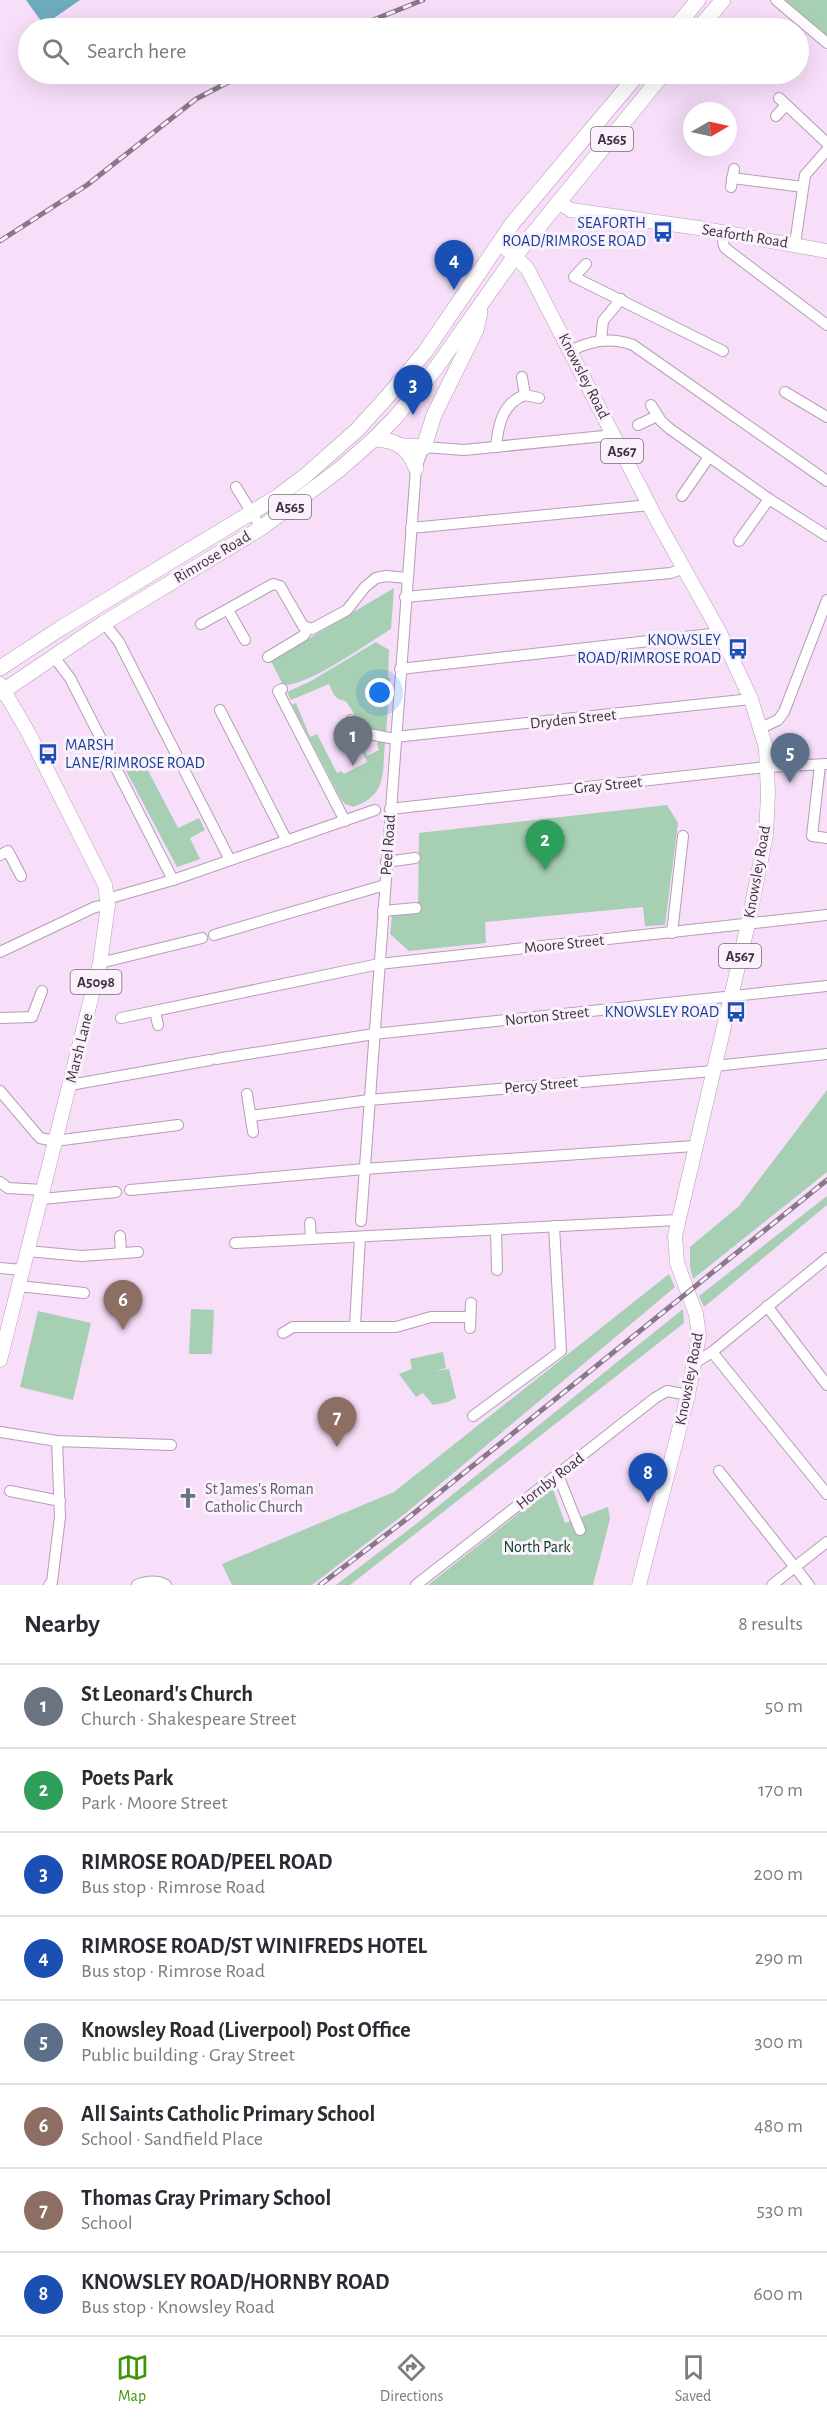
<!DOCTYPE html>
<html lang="en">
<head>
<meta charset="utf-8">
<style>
  body { margin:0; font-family:"Alegreya Sans",sans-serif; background:#f2f2f3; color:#2b2b33 }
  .compass { position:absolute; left:683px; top:102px; width:54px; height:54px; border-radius:50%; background:#fff; box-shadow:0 6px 24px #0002; rotate:81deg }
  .you { position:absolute; left:380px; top:693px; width:21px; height:21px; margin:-15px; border:4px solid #fff; border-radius:50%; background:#1a73e8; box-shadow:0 0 0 9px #1a73e833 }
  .badge { display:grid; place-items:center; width:39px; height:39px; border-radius:50%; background:#409608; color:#fff; font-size:20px; font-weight:700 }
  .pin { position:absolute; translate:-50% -50px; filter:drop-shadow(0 2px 3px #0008) }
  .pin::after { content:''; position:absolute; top:32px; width:21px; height:18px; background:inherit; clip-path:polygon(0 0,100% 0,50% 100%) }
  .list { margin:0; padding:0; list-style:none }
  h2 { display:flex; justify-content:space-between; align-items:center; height:78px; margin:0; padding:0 24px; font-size:26px }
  h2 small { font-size:20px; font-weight:400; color:#7c7c81 }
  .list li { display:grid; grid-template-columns:39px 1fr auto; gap:18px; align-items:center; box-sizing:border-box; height:84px; padding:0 24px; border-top:2px solid #e1e1e2 }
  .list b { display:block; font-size:22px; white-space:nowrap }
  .list p { margin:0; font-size:20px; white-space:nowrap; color:#7c7c81 }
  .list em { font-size:20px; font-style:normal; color:#7c7c81 }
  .icon { flex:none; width:33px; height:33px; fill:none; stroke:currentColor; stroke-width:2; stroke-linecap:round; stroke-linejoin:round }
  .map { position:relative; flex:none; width:827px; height:1585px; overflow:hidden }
  .search { position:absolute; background:#fff; box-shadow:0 6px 24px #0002; left:18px; right:18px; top:18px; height:66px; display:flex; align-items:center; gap:15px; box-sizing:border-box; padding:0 21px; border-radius:33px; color:#7c7c81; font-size:22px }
  .sheet { height:750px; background:#fff }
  nav { display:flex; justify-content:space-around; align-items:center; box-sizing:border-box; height:84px; border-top:2px solid #e1e1e2; background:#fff; font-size:16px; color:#7c7c81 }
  nav a { display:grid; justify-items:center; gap:3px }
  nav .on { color:#409608 }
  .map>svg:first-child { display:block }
  .green { fill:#a7cfb3 }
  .water { fill:#6dacbd }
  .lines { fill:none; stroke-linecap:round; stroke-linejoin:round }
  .minor-casing { stroke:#b59db7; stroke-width:12 }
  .major-casing { stroke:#b59db7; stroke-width:15 }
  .highway-casing { stroke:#b59db7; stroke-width:16 }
  .minor { stroke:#fff; stroke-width:10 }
  .major { stroke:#fff; stroke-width:14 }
  .highway { stroke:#fff; stroke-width:15 }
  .rail-casing { stroke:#887889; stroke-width:5 }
  .rail { stroke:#fbf1fc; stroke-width:3; stroke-dasharray:9; stroke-linecap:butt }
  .labels { text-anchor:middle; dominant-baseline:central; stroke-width:6; stroke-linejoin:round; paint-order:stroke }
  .shield { fill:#fbf1fc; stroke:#756c76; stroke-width:1.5 }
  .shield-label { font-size:15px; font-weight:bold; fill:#3c333d }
  .transit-label { font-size:16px; fill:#164399; stroke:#fbf1fc; text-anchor:end }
  .street-label { font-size:16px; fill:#3c333d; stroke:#fbf1fc }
  .worship-label { font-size:16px; fill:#5b616d; stroke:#fbf1fc; text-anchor:start }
  .park-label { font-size:16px; fill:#094425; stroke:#fbf1fc }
</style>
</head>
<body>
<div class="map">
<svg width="827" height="1585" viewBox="0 0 827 1585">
  <rect width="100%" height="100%" fill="#f7def9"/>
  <!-- green -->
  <g class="green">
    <polygon points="781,0 827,0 827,39"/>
    <path d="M394 588 391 629C366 644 309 686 283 685L271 661Z"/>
    <path d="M376 642 389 650 388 677 390 678 386 734C350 730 365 727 347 703 343 698 341 702 336 697 333 694 331 688 329 684L291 700 287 692 311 681Z"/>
    <path d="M296 703 310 737 317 734 337 773 341 771 344 774 367 762 358 739 367 756 379 750 377 744 379 741 385 742C382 773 388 795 353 807L345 804 341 799 292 705Z"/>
    <polygon points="142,759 178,828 199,818 205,830 190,838 200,859 177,867 124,767"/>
    <polygon points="667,805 678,823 665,925 645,926 643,907 485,922 486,943 409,951 390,934 392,916 418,913 419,833"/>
    <polygon points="827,1090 827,1172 693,1279 690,1267 690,1247 739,1206"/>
    <polygon points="827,1196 827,1205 704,1307 699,1296"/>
    <polygon points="669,1274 675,1287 407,1512 312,1585 232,1585 222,1564 394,1492"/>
    <polygon points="191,1309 214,1310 212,1354 189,1354"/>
    <polygon points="683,1309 684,1323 350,1585 336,1585 416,1524"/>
    <polygon points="38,1311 91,1323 73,1400 20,1387"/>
    <polygon points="443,1352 446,1368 435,1371 449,1369 456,1398 448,1402 433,1405 423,1393 416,1397 399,1374 412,1369 410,1359"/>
    <polygon points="552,1487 565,1523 608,1507 610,1519 593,1585 428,1585"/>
  </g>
  <!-- water -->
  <polygon class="water" points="26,0 80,0 44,25"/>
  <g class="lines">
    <!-- minor casing -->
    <g class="minor-casing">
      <g id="minor">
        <polyline points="776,0 827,43"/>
        <polyline points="779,98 827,143"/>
        <polyline points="776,116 786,105"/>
        <polyline points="732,178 803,187"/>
        <polyline points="731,187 734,169"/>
        <polyline points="725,234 723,243 725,248 827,325"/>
        <polyline points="795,244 805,175 827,150"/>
        <polyline points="586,264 574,277 723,351"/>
        <polyline points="601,340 603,321 621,299"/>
        <path d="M571 351C591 340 611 337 633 345L827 481"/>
        <polyline points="522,377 525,395"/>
        <polyline points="785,392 827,417"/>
        <polyline points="651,405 661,421 670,429 769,499 827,536"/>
        <polyline points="638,425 657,416"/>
        <path d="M496 447C498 426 502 403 525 395L539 398"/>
        <polyline points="236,487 261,528"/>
        <polyline points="682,496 709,457"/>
        <polyline points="411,528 650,505"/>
        <polyline points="739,541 769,499"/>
        <polyline points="405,597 671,573 684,568"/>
        <polyline points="228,610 245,640"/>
        <polyline points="104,623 119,642 230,860"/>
        <polyline points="201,624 273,584 280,586 303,626 312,629 347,610 365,587 376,578 386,576 407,578"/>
        <polyline points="54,657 70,678 173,880"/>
        <polyline points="268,657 303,636 308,629"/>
        <polyline points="400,669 720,633"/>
        <polyline points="282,689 278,691 345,821"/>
        <polyline points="220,710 287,841"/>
        <polyline points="351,720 358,732 395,739"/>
        <polyline points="761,728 778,720 784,712 827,600"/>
        <polyline points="395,737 751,699"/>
        <polyline points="820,765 812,836 827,838"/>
        <polyline points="390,809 767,767 827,764"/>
        <polyline points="0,855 8,851 21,876"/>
        <polyline points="386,862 415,858"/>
        <polyline points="107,899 173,880 375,810"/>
        <polyline points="383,911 416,908"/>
        <polyline points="672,933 683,836"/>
        <polyline points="214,935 385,885"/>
        <polyline points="0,952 95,907 108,905"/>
        <polyline points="100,963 202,938"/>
        <polyline points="155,1011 158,1025"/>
        <polyline points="0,1018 32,1017 42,991"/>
        <polyline points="121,1018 379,964 827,915"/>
        <polyline points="216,1059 374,1034 827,986"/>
        <polyline points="715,1066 827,1054"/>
        <polyline points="70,1085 210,1060"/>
        <polyline points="0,1091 40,1138 55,1141 178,1125"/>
        <polyline points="247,1094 253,1132"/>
        <polyline points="251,1116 369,1100 713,1071"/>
        <polyline points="0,1182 8,1188 44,1190"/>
        <polyline points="130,1190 364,1169 694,1146"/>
        <polyline points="42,1199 116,1192"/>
        <polyline points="361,1221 416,468 424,447 464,450 614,435"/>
        <polyline points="310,1223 311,1239"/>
        <polyline points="496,1230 497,1270"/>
        <polyline points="120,1236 121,1253"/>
        <polyline points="235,1243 677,1220"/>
        <polyline points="27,1251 82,1256 138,1252"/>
        <polyline points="0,1268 23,1270"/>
        <polyline points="19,1286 84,1293"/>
        <polyline points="767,1306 827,1385"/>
        <polyline points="355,1326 360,1237"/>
        <polyline points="470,1328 471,1303"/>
        <polyline points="283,1333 293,1327 396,1327 431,1317 470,1317"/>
        <polyline points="712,1352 827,1494"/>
        <polyline points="695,1363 712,1352 827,1258"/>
        <polyline points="473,1416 561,1351 554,1226"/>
        <polyline points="0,1432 57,1441 171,1445"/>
        <polyline points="719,1471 809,1585"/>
        <polyline points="558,1475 580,1530"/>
        <polyline points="10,1491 60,1501"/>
        <polyline points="49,1585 52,1582 60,1517 57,1441"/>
        <path d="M137 1585C147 1581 157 1580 166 1585"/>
        <polyline points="416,1585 655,1398 667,1391 688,1395"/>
        <polyline points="772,1585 827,1542"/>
      </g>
    </g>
    <!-- major casing -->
    <g class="major-casing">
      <g id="major">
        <polyline points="558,202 571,210 699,228 827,251"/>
        <polyline points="500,243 527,268 659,524 720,633 751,699 766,748 768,793 766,835 748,924 675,1236 677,1263 696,1314 699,1336 688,1395 639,1585"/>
        <polyline points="0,684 28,732 105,885 108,905 100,963 0,1360"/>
      </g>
    </g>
    <!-- highway casing -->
    <g class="highway-casing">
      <g id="highway">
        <polyline points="675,28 698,0"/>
        <polyline points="699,28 723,0"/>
        <path d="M374 439C396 440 409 447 416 468"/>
        <polyline points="402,446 424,447 434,415 476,330 480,312"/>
        <polyline points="0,668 61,628 277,497 305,476 357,430 387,397 425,352 512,224 638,74"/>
        <polyline points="0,693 104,623 261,528 340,469 374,439 395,418 436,368 515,256 663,74"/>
      </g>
    </g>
    <!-- minor -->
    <use href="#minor" class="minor"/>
    <!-- major -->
    <use href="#major" class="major"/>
    <!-- highway -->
    <use href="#highway" class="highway"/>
    <!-- rail casing -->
    <g class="rail-casing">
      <g id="rail">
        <polyline points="353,28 423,0"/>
        <polyline points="0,241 87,185 196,99 244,74"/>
        <polyline points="320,1585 408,1518 827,1180"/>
      </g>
    </g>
    <!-- rail -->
    <use href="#rail" class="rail"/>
  </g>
  <!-- icons -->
  <defs>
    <g id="bus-bare" transform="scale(1.62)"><path d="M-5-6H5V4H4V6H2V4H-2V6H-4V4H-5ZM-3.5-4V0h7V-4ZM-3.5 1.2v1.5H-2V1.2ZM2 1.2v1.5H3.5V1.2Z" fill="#1a4fb4" stroke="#fbf1fc" stroke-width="2.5" paint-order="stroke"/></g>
    <g id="church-bare" transform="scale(1.62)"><path d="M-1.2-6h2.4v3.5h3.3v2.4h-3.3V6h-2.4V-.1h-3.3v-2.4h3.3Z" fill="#6b7280" stroke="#fbf1fc" stroke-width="2.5" paint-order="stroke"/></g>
  </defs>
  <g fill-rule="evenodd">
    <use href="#bus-bare" x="663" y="232"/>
    <use href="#bus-bare" x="738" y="649"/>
    <use href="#bus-bare" x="48" y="754"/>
    <use href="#bus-bare" x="736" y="1012"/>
    <use href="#church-bare" x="188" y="1498"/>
  </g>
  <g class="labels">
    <!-- shield labels -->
    <g class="shield">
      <rect x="591" y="127" width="42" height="24" rx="4.5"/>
      <rect x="601" y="439" width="42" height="24" rx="4.5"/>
      <rect x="269" y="495" width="42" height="24" rx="4.5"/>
      <rect x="719" y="944" width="42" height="24" rx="4.5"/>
      <rect x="70.5" y="970" width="51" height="24" rx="4.5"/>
    </g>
    <g class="shield-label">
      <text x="612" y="139">A565</text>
      <text x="622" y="451">A567</text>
      <text x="290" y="507">A565</text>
      <text x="740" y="956">A567</text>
      <text x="96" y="982">A5098</text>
    </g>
    <!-- transit labels -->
    <g class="transit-label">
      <text x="646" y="223">SEAFORTH<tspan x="646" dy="18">ROAD/RIMROSE ROAD</tspan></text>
      <text x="721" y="640">KNOWSLEY<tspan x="721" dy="18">ROAD/RIMROSE ROAD</tspan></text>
      <text x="65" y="745" text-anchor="start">MARSH<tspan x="65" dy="18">LANE/RIMROSE ROAD</tspan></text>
      <text x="719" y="1012">KNOWSLEY ROAD</text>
    </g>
    <!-- street labels -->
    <g class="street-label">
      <text transform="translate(745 236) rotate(9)">Seaforth Road</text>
      <text transform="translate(584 376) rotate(63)">Knowsley Road</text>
      <text transform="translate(212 557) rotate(-31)">Rimrose Road</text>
      <text transform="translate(573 719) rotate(-6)">Dryden Street</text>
      <text transform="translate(608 785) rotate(-6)">Gray Street</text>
      <text transform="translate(388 845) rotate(-86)">Peel Road</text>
      <text transform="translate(757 872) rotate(-80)">Knowsley Road</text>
      <text transform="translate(564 944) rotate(-6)">Moore Street</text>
      <text transform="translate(547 1016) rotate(-6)">Norton Street</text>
      <text transform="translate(79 1048) rotate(-76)">Marsh Lane</text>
      <text transform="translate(541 1085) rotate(-5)">Percy Street</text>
      <text transform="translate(689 1379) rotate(-79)">Knowsley Road</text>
      <text transform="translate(550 1481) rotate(-38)">Hornby Road</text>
    </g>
    <!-- worship labels -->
    <g class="worship-label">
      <text x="205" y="1489">St James's Roman<tspan x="205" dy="18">Catholic Church</tspan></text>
    </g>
    <!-- park labels -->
    <g class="park-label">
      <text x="537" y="1547">North Park</text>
    </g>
  </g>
</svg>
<svg class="compass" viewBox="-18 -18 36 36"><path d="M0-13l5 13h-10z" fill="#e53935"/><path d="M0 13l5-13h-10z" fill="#7c7c81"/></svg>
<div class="you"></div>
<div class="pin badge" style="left:353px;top:766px;background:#6b7280">1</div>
<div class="pin badge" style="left:545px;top:870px;background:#2e9e5b">2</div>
<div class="pin badge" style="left:413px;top:415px;background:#1a4fb4">3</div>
<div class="pin badge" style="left:454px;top:290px;background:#1a4fb4">4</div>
<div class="pin badge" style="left:790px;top:783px;background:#5c6f8a">5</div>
<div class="pin badge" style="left:123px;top:1330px;background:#8d6e63">6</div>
<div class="pin badge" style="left:337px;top:1447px;background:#8d6e63">7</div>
<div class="pin badge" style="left:648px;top:1503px;background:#1a4fb4">8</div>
<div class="search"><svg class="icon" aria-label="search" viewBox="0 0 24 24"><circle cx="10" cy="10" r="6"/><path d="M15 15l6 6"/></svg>Search here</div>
</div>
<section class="sheet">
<h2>Nearby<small>8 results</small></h2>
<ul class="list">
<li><span class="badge" style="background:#6b7280">1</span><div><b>St Leonard's Church</b><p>Church · Shakespeare Street</p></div><em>50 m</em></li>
<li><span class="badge" style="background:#2e9e5b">2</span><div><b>Poets Park</b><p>Park · Moore Street</p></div><em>170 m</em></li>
<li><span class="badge" style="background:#1a4fb4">3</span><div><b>RIMROSE ROAD/PEEL ROAD</b><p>Bus stop · Rimrose Road</p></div><em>200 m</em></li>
<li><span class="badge" style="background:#1a4fb4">4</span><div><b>RIMROSE ROAD/ST WINIFREDS HOTEL</b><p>Bus stop · Rimrose Road</p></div><em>290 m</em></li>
<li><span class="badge" style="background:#5c6f8a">5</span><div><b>Knowsley Road (Liverpool) Post Office</b><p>Public building · Gray Street</p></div><em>300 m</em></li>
<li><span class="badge" style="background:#8d6e63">6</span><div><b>All Saints Catholic Primary School</b><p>School · Sandfield Place</p></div><em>480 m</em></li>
<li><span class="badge" style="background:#8d6e63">7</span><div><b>Thomas Gray Primary School</b><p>School</p></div><em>530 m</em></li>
<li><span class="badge" style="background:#1a4fb4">8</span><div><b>KNOWSLEY ROAD/HORNBY ROAD</b><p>Bus stop · Knowsley Road</p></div><em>600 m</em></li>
</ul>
</section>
<nav>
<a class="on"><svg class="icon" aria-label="map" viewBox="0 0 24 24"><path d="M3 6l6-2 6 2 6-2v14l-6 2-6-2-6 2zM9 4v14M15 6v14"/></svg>Map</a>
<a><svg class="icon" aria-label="directions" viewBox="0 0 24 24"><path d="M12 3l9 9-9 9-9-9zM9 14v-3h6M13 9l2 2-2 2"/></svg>Directions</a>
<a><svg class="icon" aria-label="saved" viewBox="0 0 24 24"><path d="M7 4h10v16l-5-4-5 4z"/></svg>Saved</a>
</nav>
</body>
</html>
